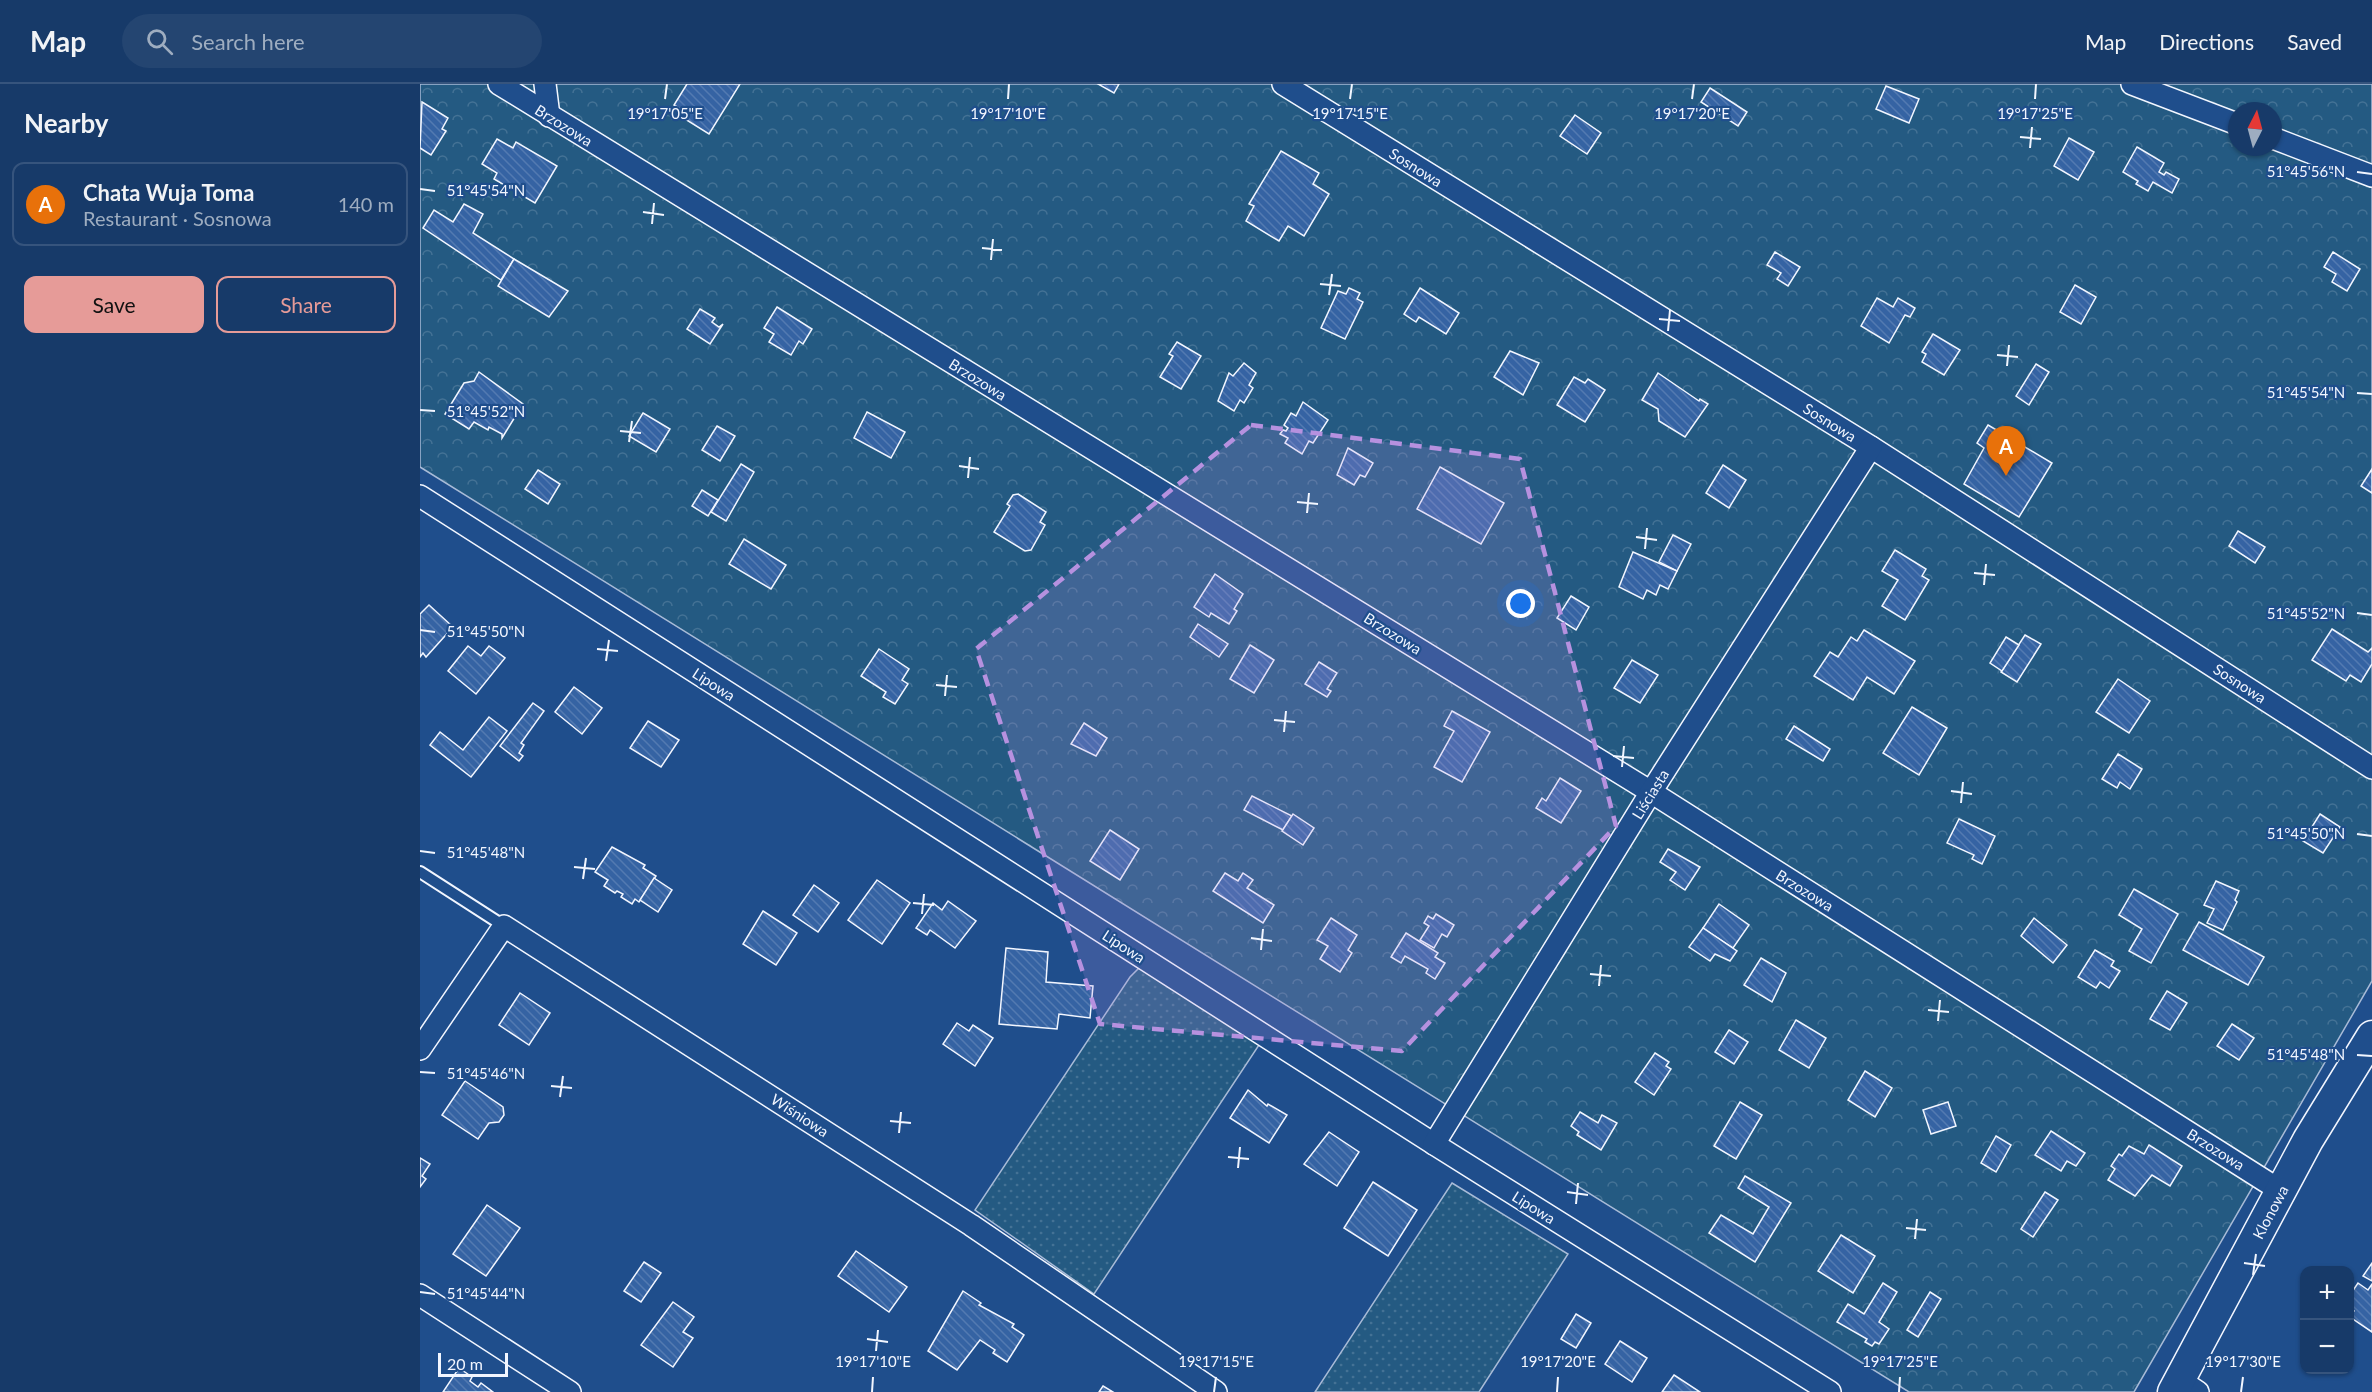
<!DOCTYPE html>
<html lang="en">
<head>
<meta charset="utf-8">
<style>
  body { margin:0; font-family:Lato,sans-serif; background:#244571; color:#f1f3f6 }
  .controls { position:absolute; right:18px; bottom:18px; display:grid; overflow:hidden; border-radius:12px; box-shadow:0 2px 4px #0004 }
  .controls button { width:54px; height:54px; display:grid; place-items:center; padding:0; border:0; border-bottom:2px solid #36547d; background:#173a69; color:#f1f3f6; font:30px sans-serif }
  .compass { position:absolute; left:1808px; top:18px; width:54px; height:54px; border-radius:50%; background:#173a69; box-shadow:0 2px 4px #0004; rotate:6deg }
  .scale { position:absolute; left:18px; bottom:15px; width:70px; box-sizing:border-box; padding-left:6px; border:3px solid #f2f6ff; border-top:0; font-size:16px; line-height:21px; white-space:nowrap; color:#f2f6ff; -webkit-text-stroke:4px #1f4e8c; paint-order:stroke }
  .you { position:absolute; left:1101px; top:520px; width:21px; height:21px; margin:-15px; border:4px solid #fff; border-radius:50%; background:#1a73e8; box-shadow:0 0 0 9px #1a73e833 }
  .badge { display:grid; place-items:center; width:39px; height:39px; border-radius:50%; background:#e69b98; color:#fff; font-size:20px; font-weight:700 }
  .pin { position:absolute; translate:-50% -50px; filter:drop-shadow(0 2px 3px #0008) }
  .pin::after { content:''; position:absolute; top:32px; width:21px; height:18px; background:inherit; clip-path:polygon(0 0,100% 0,50% 100%) }
  .list { margin:0; padding:0; list-style:none }
  h2 { display:flex; justify-content:space-between; align-items:center; height:78px; margin:0; padding:0 24px; font-size:26px }
  h2 small { font-size:20px; font-weight:400; color:#9eadc0 }
  .list li { display:grid; grid-template-columns:39px 1fr auto; gap:18px; align-items:center; box-sizing:border-box; height:84px; margin:0 12px 12px; padding:0 12px; border:2px solid #36547d; border-radius:12px }
  .list b { display:block; font-size:22px; white-space:nowrap }
  .list p { margin:0; font-size:20px; white-space:nowrap; color:#9eadc0 }
  .list em { font-size:20px; font-style:normal; color:#9eadc0 }
  .actions { display:flex; gap:12px; padding:18px 24px }
  .actions a { flex:1; padding:14px 0; border:2px solid #e69b98; border-radius:12px; text-align:center; font-size:21px; color:#e69b98 }
  .actions .main { background:#e69b98; color:#111 }
  .icon { flex:none; width:33px; height:33px; fill:none; stroke:currentColor; stroke-width:2; stroke-linecap:round; stroke-linejoin:round }
  .map { position:relative; flex:none; width:1952px; height:1308px; overflow:hidden }
  header { display:flex; align-items:center; gap:36px; box-sizing:border-box; height:84px; padding:0 30px; background:#173a69; border-bottom:2px solid #36547d }
  header strong { font-size:28px }
  nav { display:flex; gap:33px; margin-inline-start:auto; font-size:21px }
  .search { width:420px; height:54px; background:#244571; display:flex; align-items:center; gap:15px; box-sizing:border-box; padding:0 21px; border-radius:33px; color:#9eadc0; font-size:22px }
  main { display:flex }
  aside { flex:1; background:#173a69 }
  .map>svg:first-child { display:block }
  .grass { fill:url(#grass-dots); stroke:#a8bbd7; stroke-width:1.5 }
  .forest { fill:url(#forest-crowns); stroke:#a8bbd7; stroke-width:1.5; fill-rule:evenodd }
  .building { fill:url(#building-back-hatch); stroke:#f2f6ff; stroke-width:1.5 }
  .lines { fill:none; stroke-linecap:round; stroke-linejoin:round }
  .lane-casing { stroke:#f2f6ff; stroke-width:14 }
  .street-casing { stroke:#f2f6ff; stroke-width:24 }
  .secondary-casing { stroke:#f2f6ff; stroke-width:33 }
  .lane { stroke:#1f4e8c; stroke-width:10 }
  .street { stroke:#1f4e8c; stroke-width:21 }
  .secondary { stroke:#1f4e8c; stroke-width:30 }
  .marked { fill:#b691df; fill-opacity:0.2; stroke:#b691df; stroke-width:4.5; stroke-dasharray:12 8; stroke-linejoin:round }
  .ticks { fill:none; stroke:#f2f6ff; stroke-width:2 }
  .labels { text-anchor:middle; dominant-baseline:central; stroke-width:4.5; stroke-linejoin:round; paint-order:stroke }
  .street-label { font-size:15px; fill:#f2f6ff; stroke:#1f4e8c }
  .ticks-label { font-size:15px; text-anchor:middle; fill:#f2f6ff; stroke:#1f4e8c; stroke-width:4.5; stroke-linejoin:round; paint-order:stroke }
</style>
</head>
<body>
<header>
<strong>Map</strong>
<div class="search"><svg class="icon" aria-label="search" viewBox="0 0 24 24"><circle cx="10" cy="10" r="6"/><path d="M15 15l6 6"/></svg>Search here</div>
<nav><a>Map</a><a>Directions</a><a>Saved</a></nav>
</header>
<main>
<aside>
<h2>Nearby<small></small></h2>
<ul class="list">
<li><span class="badge" style="background:#e8710a">A</span><div><b>Chata Wuja Toma</b><p>Restaurant · Sosnowa</p></div><em>140 m</em></li>
</ul>
<div class="actions"><a class="main">Save</a><a>Share</a></div>
</aside>
<div class="map">
<svg width="1952" height="1308" viewBox="0 0 1952 1308">
  <defs>
    <pattern id="grass-dots" width="8" height="8" patternUnits="userSpaceOnUse" patternTransform="scale(1.5)"><rect width="8" height="8" fill="#245a82"/><path d="M2 2h.1M6 6h.1" fill="none" stroke="#447295" stroke-width="1.8" stroke-linecap="round"/></pattern>
    <pattern id="forest-crowns" width="20" height="18" patternUnits="userSpaceOnUse" patternTransform="scale(1.5)"><rect width="20" height="18" fill="#245a82"/><path d="M2 6a3 3 0 1 1 6 0M12 15a3 3 0 1 1 6 0" fill="none" stroke="#447295"/></pattern>
    <pattern id="building-back-hatch" width="6" height="6" patternUnits="userSpaceOnUse" patternTransform="scale(1.5)"><rect width="6" height="6" fill="#3563a3"/><path d="M-1 5l2 2M0 0l6 6M5-1l2 2" fill="none" stroke="#537ab1"/></pattern>
  </defs>
  <rect width="100%" height="100%" fill="#1f4e8c"/>
  <!-- grass -->
  <g class="grass">
    <polygon points="721,882 841,958 674,1210 555,1126 710,893"/>
    <polygon points="1032,1099 1148,1170 1059,1308 895,1308"/>
  </g>
  <!-- forest -->
  <path class="forest" d="M0 0H1952V897L1714 1308H1489L0 383ZM1817 27H1853V63H1817Z"/>
  <!-- building -->
  <g class="building">
    <polygon points="267,0 320,0 289,50 265,35 268,30 254,21"/>
    <polygon points="678,0 699,0 694,9"/>
    <polygon points="1466,2 1499,15 1489,39 1456,25"/>
    <polygon points="1290,4 1327,28 1318,42 1281,18"/>
    <polygon points="2,18 28,34 22,45 26,47 11,71 0,64"/>
    <polygon points="1155,31 1181,49 1167,70 1140,52"/>
    <polygon points="1649,54 1674,68 1658,96 1634,82"/>
    <polygon points="77,55 93,64 96,58 137,82 115,119 74,95 77,89 62,80"/>
    <polygon points="1717,63 1744,79 1739,88 1744,91 1746,88 1759,95 1752,109 1733,98 1728,107 1716,100 1718,97 1703,88"/>
    <polygon points="861,67 899,89 893,100 909,110 884,152 868,142 859,157 826,137 834,122 829,120"/>
    <polygon points="44,120 63,130 53,149 94,175 81,196 3,144 14,126 33,138"/>
    <polygon points="1355,168 1380,183 1368,202 1357,195 1361,189 1347,181"/>
    <polygon points="1913,168 1940,185 1927,207 1912,198 1916,190 1904,183"/>
    <polygon points="94,175 148,207 129,233 78,202"/>
    <polygon points="1655,201 1676,213 1661,240 1640,228"/>
    <polygon points="929,204 940,209 937,215 943,218 925,255 901,244 918,207 926,210"/>
    <polygon points="1000,204 1039,229 1026,250 999,233 996,238 984,230"/>
    <polygon points="1457,214 1473,223 1478,214 1495,224 1490,233 1485,231 1469,259 1441,242"/>
    <polygon points="357,223 392,245 383,260 379,257 371,271 349,258 354,250 344,244"/>
    <polygon points="280,225 295,234 292,238 299,243 303,240 290,260 267,245"/>
    <polygon points="1513,250 1540,266 1524,291 1502,278 1506,270 1502,268"/>
    <polygon points="757,258 781,272 761,305 740,293 753,272 749,270"/>
    <polygon points="1090,267 1119,279 1103,311 1074,293"/>
    <polygon points="824,279 836,289 829,301 833,304 824,319 820,316 814,327 798,317 809,289 813,292"/>
    <polygon points="1616,280 1629,288 1609,321 1596,312"/>
    <polygon points="59,288 103,320 82,354 82,350 69,343 68,346 54,338 49,345 25,330 44,299 54,297"/>
    <polygon points="1238,289 1279,317 1280,315 1288,320 1265,353 1239,337 1238,325 1222,316"/>
    <polygon points="1154,293 1165,299 1168,295 1185,306 1165,338 1137,321"/>
    <polygon points="883,318 908,336 893,359 889,357 882,370 865,359 868,354 860,350 863,346 866,347 868,344 864,341 871,329 876,332"/>
    <polygon points="447,328 485,348 471,374 434,354"/>
    <polygon points="223,329 250,345 236,368 209,352"/>
    <polygon points="1568,341 1632,379 1599,433 1544,400 1564,364 1557,359"/>
    <polygon points="297,342 315,352 300,377 282,366"/>
    <polygon points="928,364 953,379 945,393 940,391 934,401 917,391"/>
    <polygon points="321,380 334,388 306,437 291,428"/>
    <polygon points="1303,381 1326,396 1309,424 1286,409"/>
    <polygon points="1020,383 1084,419 1061,460 997,425"/>
    <polygon points="1952,385 1952,409 1941,402"/>
    <polygon points="118,386 140,400 128,420 105,405"/>
    <polygon points="282,406 298,416 288,432 272,422"/>
    <polygon points="598,410 626,428 620,438 625,441 611,466 605,467 574,448 590,422 587,420 593,411"/>
    <polygon points="1818,447 1845,463 1835,479 1809,462"/>
    <polygon points="1253,451 1271,460 1257,487 1239,478"/>
    <polygon points="324,455 366,481 351,505 309,480"/>
    <polygon points="1475,466 1506,485 1502,492 1509,496 1485,536 1462,522 1478,496 1462,487"/>
    <polygon points="1213,468 1257,487 1248,505 1240,501 1236,511 1227,506 1223,515 1199,503"/>
    <polygon points="795,490 823,510 814,525 817,527 809,540 791,529 789,533 774,523"/>
    <polygon points="1151,512 1169,523 1156,546 1137,534"/>
    <polygon points="9,521 33,543 6,573 3,569 0,573 0,530"/>
    <polygon points="778,540 808,560 799,573 770,553"/>
    <polygon points="1912,545 1948,568 1952,564 1952,580 1941,598 1930,591 1926,597 1892,576"/>
    <polygon points="1444,546 1495,577 1474,610 1447,593 1433,616 1394,592 1410,568 1418,573 1431,553 1437,557"/>
    <polygon points="1605,551 1621,560 1597,598 1581,588"/>
    <polygon points="1586,553 1599,561 1582,587 1570,579"/>
    <polygon points="830,561 854,576 834,609 810,595"/>
    <polygon points="48,562 61,572 69,562 85,574 56,610 28,587"/>
    <polygon points="459,565 489,585 482,596 488,600 475,620 463,613 466,608 441,592"/>
    <polygon points="1212,576 1238,591 1220,619 1194,604"/>
    <polygon points="899,578 917,589 907,605 911,607 907,613 885,600"/>
    <polygon points="1698,595 1730,617 1709,649 1676,628"/>
    <polygon points="154,603 182,624 162,650 135,628"/>
    <polygon points="113,619 124,627 101,659 104,661 99,669 103,672 99,677 80,662"/>
    <polygon points="1492,623 1527,644 1499,691 1463,669"/>
    <polygon points="1032,627 1070,648 1042,698 1014,683 1034,647 1024,642"/>
    <polygon points="69,633 87,647 51,693 10,661 20,648 43,666"/>
    <polygon points="228,637 259,656 241,683 210,664"/>
    <polygon points="664,639 687,654 676,672 651,660"/>
    <polygon points="1374,642 1410,665 1403,677 1366,655"/>
    <polygon points="1698,670 1722,685 1710,705 1700,698 1697,704 1682,695"/>
    <polygon points="1140,694 1161,707 1141,739 1116,724 1122,714 1126,717"/>
    <polygon points="832,712 872,732 863,746 824,726"/>
    <polygon points="873,730 894,744 883,761 862,747"/>
    <polygon points="1900,730 1920,743 1903,769 1883,757"/>
    <polygon points="1539,735 1575,752 1562,780 1552,775 1554,771 1527,759"/>
    <polygon points="690,746 719,765 700,796 670,777"/>
    <polygon points="192,763 225,781 223,784 236,792 219,818 215,815 212,820 201,813 203,810 197,807 195,809 184,802 188,796 175,788"/>
    <polygon points="1248,765 1280,783 1265,806 1250,796 1256,788 1240,778"/>
    <polygon points="805,789 818,797 823,789 833,796 827,804 854,821 843,839 793,807"/>
    <polygon points="234,794 252,806 238,828 220,816"/>
    <polygon points="457,796 490,819 462,860 428,836"/>
    <polygon points="1796,797 1819,807 1815,816 1817,818 1803,846 1787,839 1794,825 1784,821"/>
    <polygon points="394,801 419,819 398,848 373,831"/>
    <polygon points="1714,805 1758,830 1731,879 1709,867 1722,845 1699,831"/>
    <polygon points="528,817 556,837 535,864 510,846 507,851 496,844 513,819 522,826"/>
    <polygon points="1299,820 1329,841 1313,864 1283,844"/>
    <polygon points="343,827 377,849 356,881 323,860"/>
    <polygon points="1016,830 1034,841 1027,853 1022,850 1014,864 1000,856 1009,842 1004,839 1008,832 1013,835"/>
    <polygon points="911,834 937,851 928,866 932,869 920,888 900,875 908,862 897,856"/>
    <polygon points="1614,834 1647,861 1633,879 1601,852"/>
    <polygon points="1779,838 1844,873 1828,901 1763,866"/>
    <polygon points="1283,844 1317,867 1310,877 1295,870 1290,877 1269,863"/>
    <polygon points="986,849 1018,869 1015,873 1025,879 1015,895 1006,889 1008,885 985,872 981,879 971,873"/>
    <polygon points="586,864 628,868 626,898 673,902 670,934 639,930 637,945 579,940"/>
    <polygon points="1675,866 1694,877 1691,882 1700,887 1689,904 1680,898 1676,904 1658,893"/>
    <polygon points="1341,874 1366,889 1352,918 1324,901"/>
    <polygon points="1747,907 1767,919 1750,946 1730,935"/>
    <polygon points="100,909 130,929 109,961 79,941"/>
    <polygon points="1376,936 1406,954 1389,984 1359,966"/>
    <polygon points="537,939 549,947 553,941 573,954 555,982 523,960"/>
    <polygon points="1812,940 1834,954 1819,976 1797,962"/>
    <polygon points="1309,946 1328,958 1314,980 1295,968"/>
    <polygon points="1235,969 1249,978 1246,982 1251,985 1234,1011 1215,998"/>
    <polygon points="1445,987 1472,1004 1455,1033 1428,1016"/>
    <polygon points="45,997 83,1023 84,1031 79,1038 69,1039 58,1055 22,1031"/>
    <polygon points="828,1006 847,1022 848,1020 867,1031 849,1059 810,1034"/>
    <polygon points="1320,1018 1342,1031 1316,1075 1294,1062"/>
    <polygon points="1528,1018 1536,1042 1511,1050 1503,1026"/>
    <polygon points="1160,1028 1178,1039 1182,1031 1197,1039 1181,1066 1157,1051 1159,1048 1151,1042"/>
    <polygon points="1631,1047 1665,1069 1656,1082 1647,1077 1641,1087 1615,1071"/>
    <polygon points="909,1048 939,1068 917,1102 884,1080"/>
    <polygon points="1576,1052 1591,1061 1576,1088 1561,1079"/>
    <polygon points="1729,1061 1762,1082 1750,1102 1732,1091 1715,1112 1688,1096 1695,1085 1691,1082 1699,1070 1702,1072 1709,1062 1724,1070"/>
    <polygon points="0,1074 10,1080 2,1092 6,1095 0,1103"/>
    <polygon points="1325,1092 1371,1119 1335,1178 1289,1149 1301,1131 1333,1150 1349,1123 1318,1104"/>
    <polygon points="953,1098 997,1126 968,1172 924,1144"/>
    <polygon points="1625,1108 1638,1116 1613,1153 1601,1145"/>
    <polygon points="67,1121 100,1144 66,1192 33,1170"/>
    <polygon points="1421,1151 1455,1172 1433,1209 1398,1187"/>
    <polygon points="436,1167 487,1203 469,1228 418,1192"/>
    <polygon points="224,1178 241,1189 221,1218 204,1207"/>
    <polygon points="1952,1179 1952,1197 1943,1192"/>
    <polygon points="1463,1199 1477,1208 1459,1238 1469,1245 1459,1260 1455,1258 1452,1262 1445,1258 1447,1255 1417,1238 1428,1220 1444,1230"/>
    <polygon points="1938,1199 1948,1206 1952,1200 1952,1248 1930,1233 1934,1227 1930,1224 1930,1203 1934,1205"/>
    <polygon points="543,1207 561,1219 559,1221 594,1240 592,1243 604,1251 587,1278 573,1269 575,1266 560,1256 537,1286 508,1267"/>
    <polygon points="1510,1208 1521,1215 1498,1253 1487,1246"/>
    <polygon points="253,1218 274,1233 263,1248 273,1254 253,1283 221,1261"/>
    <polygon points="1156,1230 1171,1239 1156,1264 1141,1255"/>
    <polygon points="1200,1257 1227,1274 1212,1298 1185,1280"/>
    <polygon points="39,1284 52,1293 50,1297 58,1303 61,1299 73,1308 23,1308"/>
    <polygon points="1254,1291 1280,1308 1242,1308"/>
    <polygon points="683,1302 693,1308 679,1308"/>
  </g>
  <g class="lines">
    <!-- lane casing -->
    <g class="lane-casing">
      <polyline id="lane" points="0,788 84,842"/>
    </g>
    <!-- street casing -->
    <g class="street-casing">
      <g id="street">
        <polyline points="79,0 1231,708 1861,1107"/>
        <polyline points="125,0 129,32"/>
        <polyline points="863,0 1451,363 1952,684"/>
        <polyline points="1712,0 1817,40"/>
        <polyline points="1853,54 1952,92"/>
        <polyline points="0,412 1014,1060 1410,1308"/>
        <polyline points="0,965 84,842 551,1141 796,1308"/>
        <polyline points="1014,1060 1231,708 1451,363"/>
        <polyline points="0,1211 150,1308"/>
        <polyline points="1760,1296 1778,1308"/>
      </g>
    </g>
    <!-- secondary casing -->
    <g class="secondary-casing">
      <polyline id="secondary" points="1753,1308 1888,1056 1952,952"/>
    </g>
    <!-- lane -->
    <use href="#lane" class="lane"/>
    <!-- street -->
    <use href="#street" class="street"/>
    <!-- secondary -->
    <use href="#secondary" class="secondary"/>
  </g>
  <!-- marked area -->
  <path class="marked" d="M831 341 1100 375 1196 742 982 967 680 940 556 565Z"/>
  <!-- ticks -->
  <path class="ticks" d="M245 15 247 0M588 15 589 0M930 15 932 0M1272 15 1274 0M1615 15 1616 0M1600 53 1621 55M1610 64 1612 43M1937 88 1952 90M0 105 15 107M223 128 244 131M232 140 234 119M562 164 582 166M571 176 573 155M900 200 921 202M909 211 912 190M1239 235 1260 237M1248 247 1250 226M1577 271 1598 273M1587 282 1589 261M1937 309 1952 310M0 326 15 327M200 347 221 349M209 358 212 337M539 382 559 385M548 394 550 373M877 418 898 420M887 429 889 409M1216 453 1237 456M1225 465 1227 444M1554 489 1575 491M1564 501 1566 480M1937 529 1952 531M0 546 15 548M177 565 198 567M186 577 189 556M516 601 537 603M525 612 527 591M854 636 875 638M864 648 866 627M1193 672 1214 674M1202 683 1204 662M1531 707 1552 710M1541 719 1543 698M1937 750 1952 752M0 767 15 769M154 783 175 785M163 795 166 774M493 819 514 821M502 830 504 810M831 854 852 857M841 866 843 845M1170 890 1191 892M1179 902 1181 881M1508 926 1529 928M1518 937 1520 916M1937 971 1952 972M0 988 15 989M131 1002 152 1004M140 1013 143 992M470 1037 491 1039M479 1049 481 1028M808 1073 829 1075M818 1084 820 1063M1147 1108 1168 1111M1156 1120 1158 1099M1486 1144 1506 1146M1495 1155 1497 1135M1824 1179 1845 1182M1833 1191 1836 1170M0 1208 15 1210M447 1255 468 1258M456 1267 458 1246M452 1308 453 1293M794 1308 796 1293M1137 1308 1138 1293M1479 1308 1480 1293M1821 1308 1823 1293"/>
  <g class="labels">
    <!-- street labels -->
    <g class="street-label">
      <text transform="translate(144 41) rotate(32)">Brzozowa</text>
      <text transform="translate(996 83) rotate(32)">Sosnowa</text>
      <text transform="translate(558 295) rotate(32)">Brzozowa</text>
      <text transform="translate(1410 338) rotate(32)">Sosnowa</text>
      <text transform="translate(973 549) rotate(32)">Brzozowa</text>
      <text transform="translate(1820 599) rotate(33)">Sosnowa</text>
      <text transform="translate(294 600) rotate(33)">Lipowa</text>
      <text transform="translate(1230 710) rotate(-58)">Liściasta</text>
      <text transform="translate(1385 806) rotate(32)">Brzozowa</text>
      <text transform="translate(704 862) rotate(33)">Lipowa</text>
      <text transform="translate(380 1031) rotate(33)">Wiśniowa</text>
      <text transform="translate(1796 1065) rotate(32)">Brzozowa</text>
      <text transform="translate(1114 1123) rotate(32)">Lipowa</text>
      <text transform="translate(1850 1128) rotate(-62)">Klonowa</text>
    </g>
  </g>
  <g class="ticks-label">
    <text x="245" y="35">19°17'05"E</text>
    <text x="588" y="35">19°17'10"E</text>
    <text x="930" y="35">19°17'15"E</text>
    <text x="1272" y="35">19°17'20"E</text>
    <text x="1615" y="35">19°17'25"E</text>
    <text x="1886" y="93">51°45'56"N</text>
    <text x="66" y="112">51°45'54"N</text>
    <text x="1886" y="314">51°45'54"N</text>
    <text x="66" y="333">51°45'52"N</text>
    <text x="1886" y="535">51°45'52"N</text>
    <text x="66" y="553">51°45'50"N</text>
    <text x="1886" y="755">51°45'50"N</text>
    <text x="66" y="774">51°45'48"N</text>
    <text x="1886" y="976">51°45'48"N</text>
    <text x="66" y="995">51°45'46"N</text>
    <text x="66" y="1215">51°45'44"N</text>
    <text x="453" y="1283">19°17'10"E</text>
    <text x="796" y="1283">19°17'15"E</text>
    <text x="1138" y="1283">19°17'20"E</text>
    <text x="1480" y="1283">19°17'25"E</text>
    <text x="1823" y="1283">19°17'30"E</text>
  </g>
</svg>
<div class="controls">
<button>+</button>
<button>−</button>
</div>
<svg class="compass" viewBox="-18 -18 36 36"><path d="M0-13l5 13h-10z" fill="#e53935"/><path d="M0 13l5-13h-10z" fill="#9eadc0"/></svg>
<div class="scale">20 m</div>
<div class="you"></div>
<div class="pin badge" style="left:1586px;top:392px;background:#e8710a">A</div>
</div>
</main>
</body>
</html>
